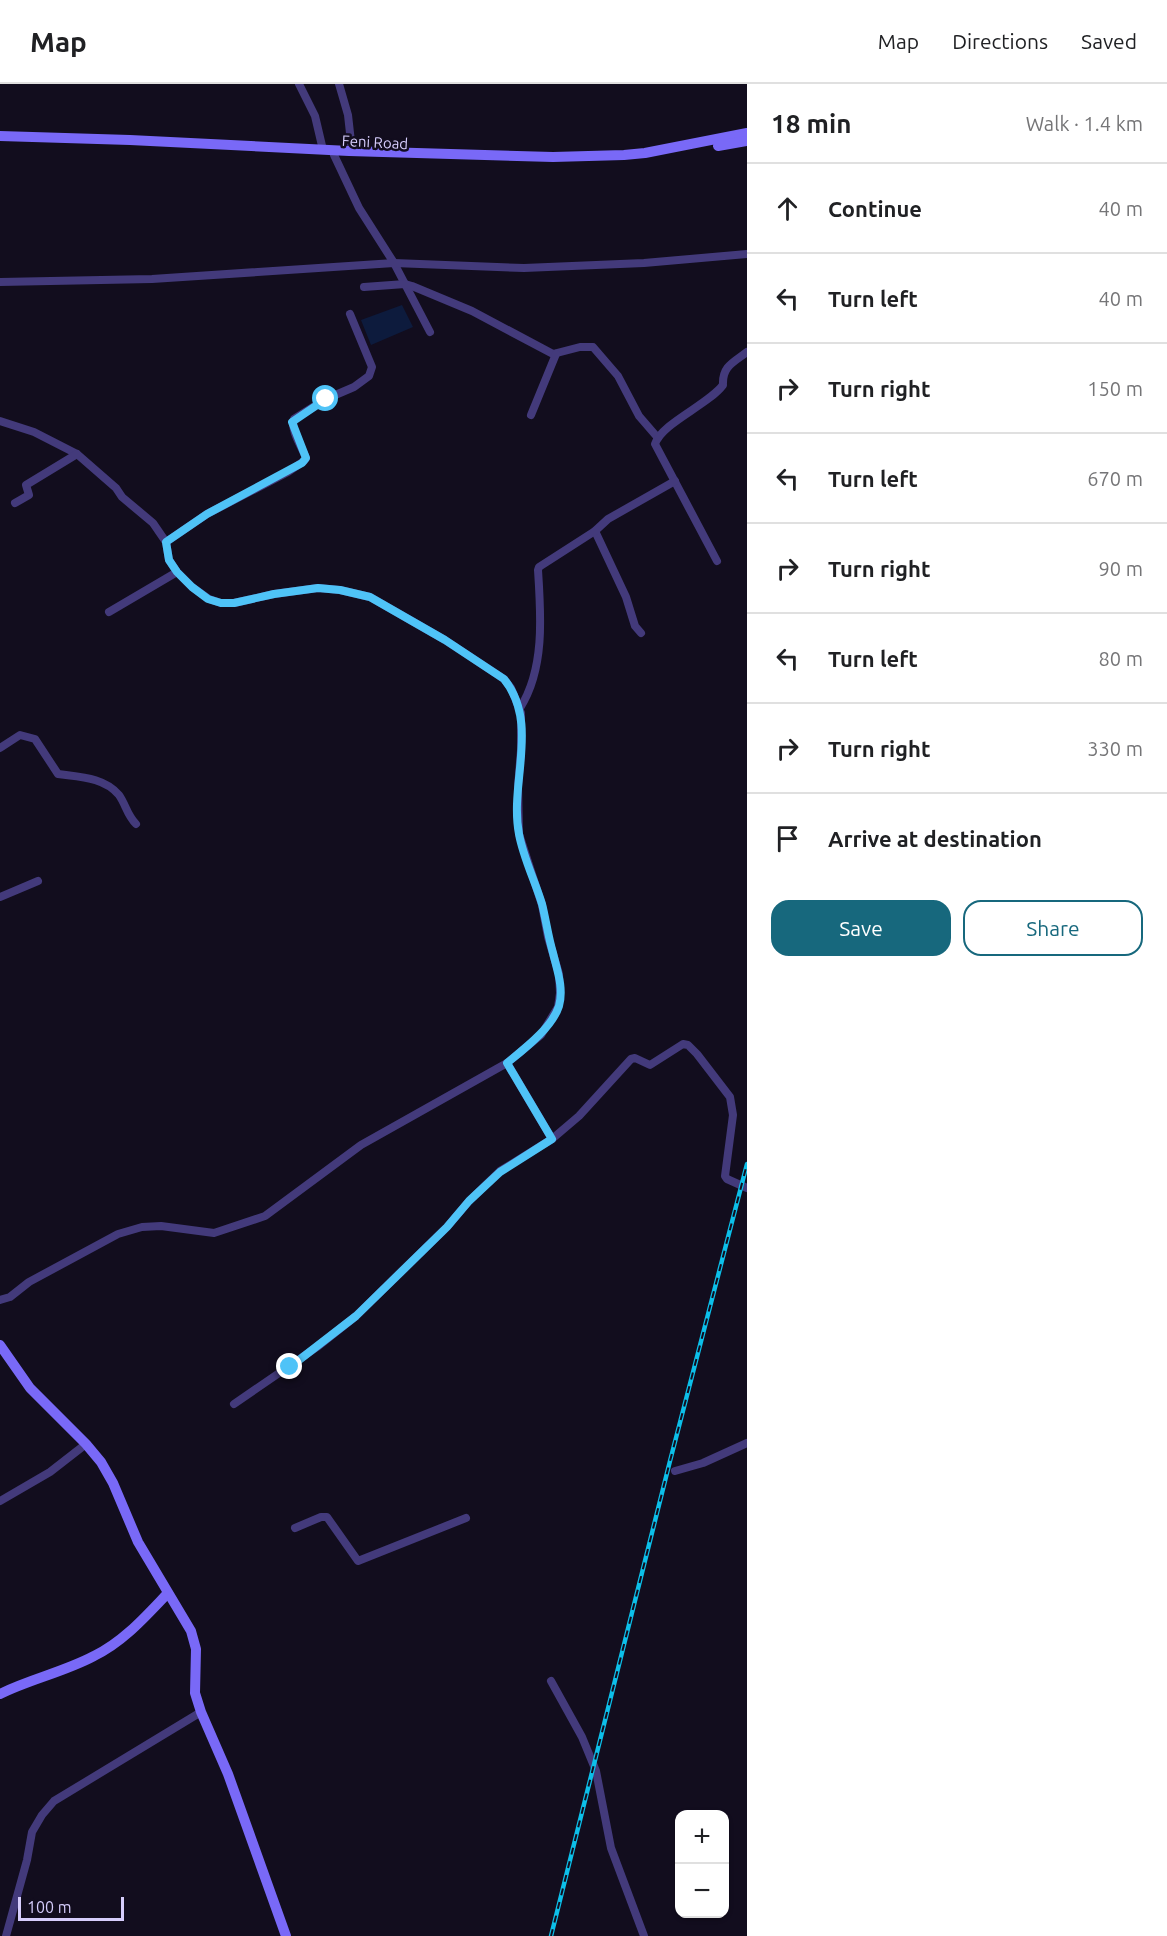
<!DOCTYPE html>
<html lang="en">
<head>
<meta charset="utf-8">
<style>
  body { margin:0; font-family:Ubuntu,sans-serif; background:#f6f6f6; color:#202124 }
  .controls { position:absolute; right:18px; bottom:18px; display:grid; overflow:hidden; border-radius:12px; box-shadow:0 2px 4px #0004 }
  .controls button { width:54px; height:54px; display:grid; place-items:center; padding:0; border:0; border-bottom:2px solid #e0e0e0; background:#fff; color:#202124; font:30px sans-serif }
  .scale { position:absolute; left:18px; bottom:15px; width:106px; box-sizing:border-box; padding-left:6px; border:3px solid #d6cdfc; border-top:0; font-size:16px; line-height:21px; white-space:nowrap; color:#d6cdfc; -webkit-text-stroke:4px #120d1e; paint-order:stroke }
  .stop { position:absolute; width:18px; height:18px; margin:-14px; border:4px solid #4fc3f7; border-radius:50%; background:#fff }
  .stop.end { background:#4fc3f7; border-color:#fff; box-shadow:0 2px 6px #0008 }
  .list { margin:0; padding:0; list-style:none }
  h2 { display:flex; justify-content:space-between; align-items:center; height:78px; margin:0; padding:0 24px; font-size:26px }
  h2 small { font-size:20px; font-weight:400; color:#757577 }
  .list li { display:grid; grid-template-columns:39px 1fr auto; gap:18px; align-items:center; box-sizing:border-box; height:90px; padding:0 24px; border-top:2px solid #e0e0e0 }
  .list b { display:block; font-size:22px; white-space:nowrap }
  .list em { font-size:20px; font-style:normal; color:#757577 }
  .actions { display:flex; gap:12px; padding:18px 24px }
  .actions a { flex:1; padding:14px 0; border:2px solid #17687d; border-radius:18px; text-align:center; font-size:21px; color:#17687d }
  .actions .main { background:#17687d; color:#fff }
  .icon { flex:none; width:33px; height:33px; fill:none; stroke:currentColor; stroke-width:2; stroke-linecap:round; stroke-linejoin:round }
  .map { position:relative; flex:none; width:747px; height:1852px; overflow:hidden }
  header { display:flex; align-items:center; gap:36px; box-sizing:border-box; height:84px; padding:0 30px; background:#fff; border-bottom:2px solid #e0e0e0 }
  header strong { font-size:28px }
  nav { display:flex; gap:33px; margin-inline-start:auto; font-size:21px }
  main { display:flex }
  aside { flex:1; background:#fff }
  .map>svg:first-child { display:block }
  .water { fill:#0d1b3d }
  .lines { fill:none; stroke-linecap:round; stroke-linejoin:round }
  .street { stroke:#433a7b; stroke-width:8 }
  .secondary { stroke:#7969f7; stroke-width:10 }
  .rail-casing { stroke:#0cbfe9; stroke-width:4.5 }
  .rail { stroke:#120d1e; stroke-width:2; stroke-dasharray:7; stroke-linecap:butt }
  .route { stroke:#4fc3f7; stroke-width:8 }
  .labels { text-anchor:middle; dominant-baseline:central; stroke-width:5; stroke-linejoin:round; paint-order:stroke }
  .street-label { font-size:15px; fill:#d6cdfc; stroke:#120d1e }
</style>
</head>
<body>
<header>
<strong>Map</strong>
<nav><a>Map</a><a>Directions</a><a>Saved</a></nav>
</header>
<main>
<div class="map">
<svg width="747" height="1852" viewBox="0 0 747 1852">
  <rect width="100%" height="100%" fill="#120d1e"/>
  <!-- water -->
  <polygon class="water" points="402,221 413,243 371,261 361,236"/>
  <g class="lines">
    <!-- street -->
    <g class="street">
      <polyline points="299,0 315,32 323,66"/>
      <polyline points="339,0 348,31 352,67"/>
      <polyline points="334,71 359,124 394,179 430,248"/>
      <polyline points="0,198 152,195 394,179 524,184 644,179 747,170"/>
      <polyline points="364,203 405,200 412,202 472,227 553,270 580,263 593,263 618,292 639,332 658,354"/>
      <polyline points="531,331 556,270"/>
      <polyline points="0,337 34,348 77,370 116,404 122,413 153,439 166,458 169,476 177,488 192,503 209,515 221,519 234,519 274,510 318,504 340,506 370,513 445,556 504,595 511,604 521,629 521,666 518,703 519,750 542,821 548,853 559,890 560,909 558,923 541,951 507,979 361,1061 265,1132 214,1149 161,1142 142,1143 118,1150 29,1198 10,1213 0,1216"/>
      <polyline points="15,419 29,411 26,401 77,370"/>
      <polyline points="595,447 626,513 635,542 641,549"/>
      <path d="M166 458 207 430 288 388 304 377 306 374C302 363 290 346 294 335L326 315 354 303 369 292 372 283 350 230"/>
      <path d="M717 477 655 360C662 339 708 321 723 301 722 282 734 278 747 268"/>
      <polyline points="109,528 177,488"/>
      <path d="M520 624C545 585 541 531 538 486L539 483 595 447 608 435 675 397"/>
      <path d="M0 664 20 651 35 655 58 690C79 693 104 693 119 711 126 721 127 731 136 740"/>
      <polyline points="0,813 38,797"/>
      <polyline points="507,979 552,1055"/>
      <polyline points="234,1320 317,1263 356,1232 447,1143 469,1117 500,1087 552,1055 579,1032 631,975 635,974 650,981 683,960 688,961 697,970 730,1013 733,1031 725,1092 727,1095 747,1104"/>
      <polyline points="675,1387 703,1379 747,1359"/>
      <polyline points="0,1417 50,1388 86,1360"/>
      <polyline points="295,1444 321,1433 327,1433 358,1477 466,1434"/>
      <polyline points="551,1597 582,1653 596,1687 611,1764 644,1852"/>
      <polyline points="6,1852 27,1776 32,1748 42,1731 54,1717 201,1628"/>
    </g>
    <!-- secondary -->
    <g class="secondary">
      <polyline points="0,52 130,56 349,67 553,73 624,71 645,69 747,49"/>
      <polyline points="718,62 747,57"/>
      <polyline points="0,1261 30,1304 86,1360 101,1378 113,1399 138,1458 191,1547 196,1565 195,1609 201,1628 228,1690 286,1852"/>
      <path d="M0 1610C30 1595 64 1588 94 1572 123 1558 145 1533 167 1510"/>
    </g>
    <!-- rail casing -->
    <g class="rail-casing">
      <polyline id="rail" points="551,1852 670,1377 747,1080"/>
    </g>
    <!-- rail -->
    <use href="#rail" class="rail"/>
  </g>
  <g class="lines">
    <!-- route -->
    <path class="route" d="M290 1283 356 1232 447 1143 469 1117 500 1088 552 1055 507 979C524 965 552 944 559 922 564 904 557 886 553 869 548 852 546 836 542 820 535 797 523 773 519 750 509 699 540 640 504 595L445 556 370 513 340 506 318 504 274 510 234 519H221L208 515 192 503 177 488 169 476 166 458 207 430 302 379 306 374 292 338 326 315"/>
  </g>
  <g class="labels">
    <!-- street labels -->
    <g class="street-label">
      <text transform="translate(375 58) rotate(3)">Feni Road</text>
    </g>
  </g>
</svg>
<div class="controls">
<button>+</button>
<button>−</button>
</div>
<div class="scale">100 m</div>
<div class="stop" style="left:326px;top:315px"></div>
<div class="stop end" style="left:290px;top:1283px"></div>
</div>
<aside>
<h2>18 min<small>Walk · 1.4 km</small></h2>
<ul class="list">
<li><svg class="icon" aria-label="ahead" viewBox="0 0 24 24"><path d="M12 20V5M6 11l6-6 6 6"/></svg><div><b>Continue</b></div><em>40 m</em></li>
<li><svg class="icon" aria-label="left" viewBox="0 0 24 24"><path d="M17 20v-9H6M10 6l-5 5 5 5"/></svg><div><b>Turn left</b></div><em>40 m</em></li>
<li><svg class="icon" aria-label="right" viewBox="0 0 24 24"><path d="M7 20v-9h11M14 6l5 5-5 5"/></svg><div><b>Turn right</b></div><em>150 m</em></li>
<li><svg class="icon" aria-label="left" viewBox="0 0 24 24"><path d="M17 20v-9H6M10 6l-5 5 5 5"/></svg><div><b>Turn left</b></div><em>670 m</em></li>
<li><svg class="icon" aria-label="right" viewBox="0 0 24 24"><path d="M7 20v-9h11M14 6l5 5-5 5"/></svg><div><b>Turn right</b></div><em>90 m</em></li>
<li><svg class="icon" aria-label="left" viewBox="0 0 24 24"><path d="M17 20v-9H6M10 6l-5 5 5 5"/></svg><div><b>Turn left</b></div><em>80 m</em></li>
<li><svg class="icon" aria-label="right" viewBox="0 0 24 24"><path d="M7 20v-9h11M14 6l5 5-5 5"/></svg><div><b>Turn right</b></div><em>330 m</em></li>
<li><svg class="icon" aria-label="arrive" viewBox="0 0 24 24"><path d="M6 21V4h12l-3 4 3 4H6"/></svg><div><b>Arrive at destination</b></div></li>
</ul>
<div class="actions"><a class="main">Save</a><a>Share</a></div>
</aside>
</main>
</body>
</html>
